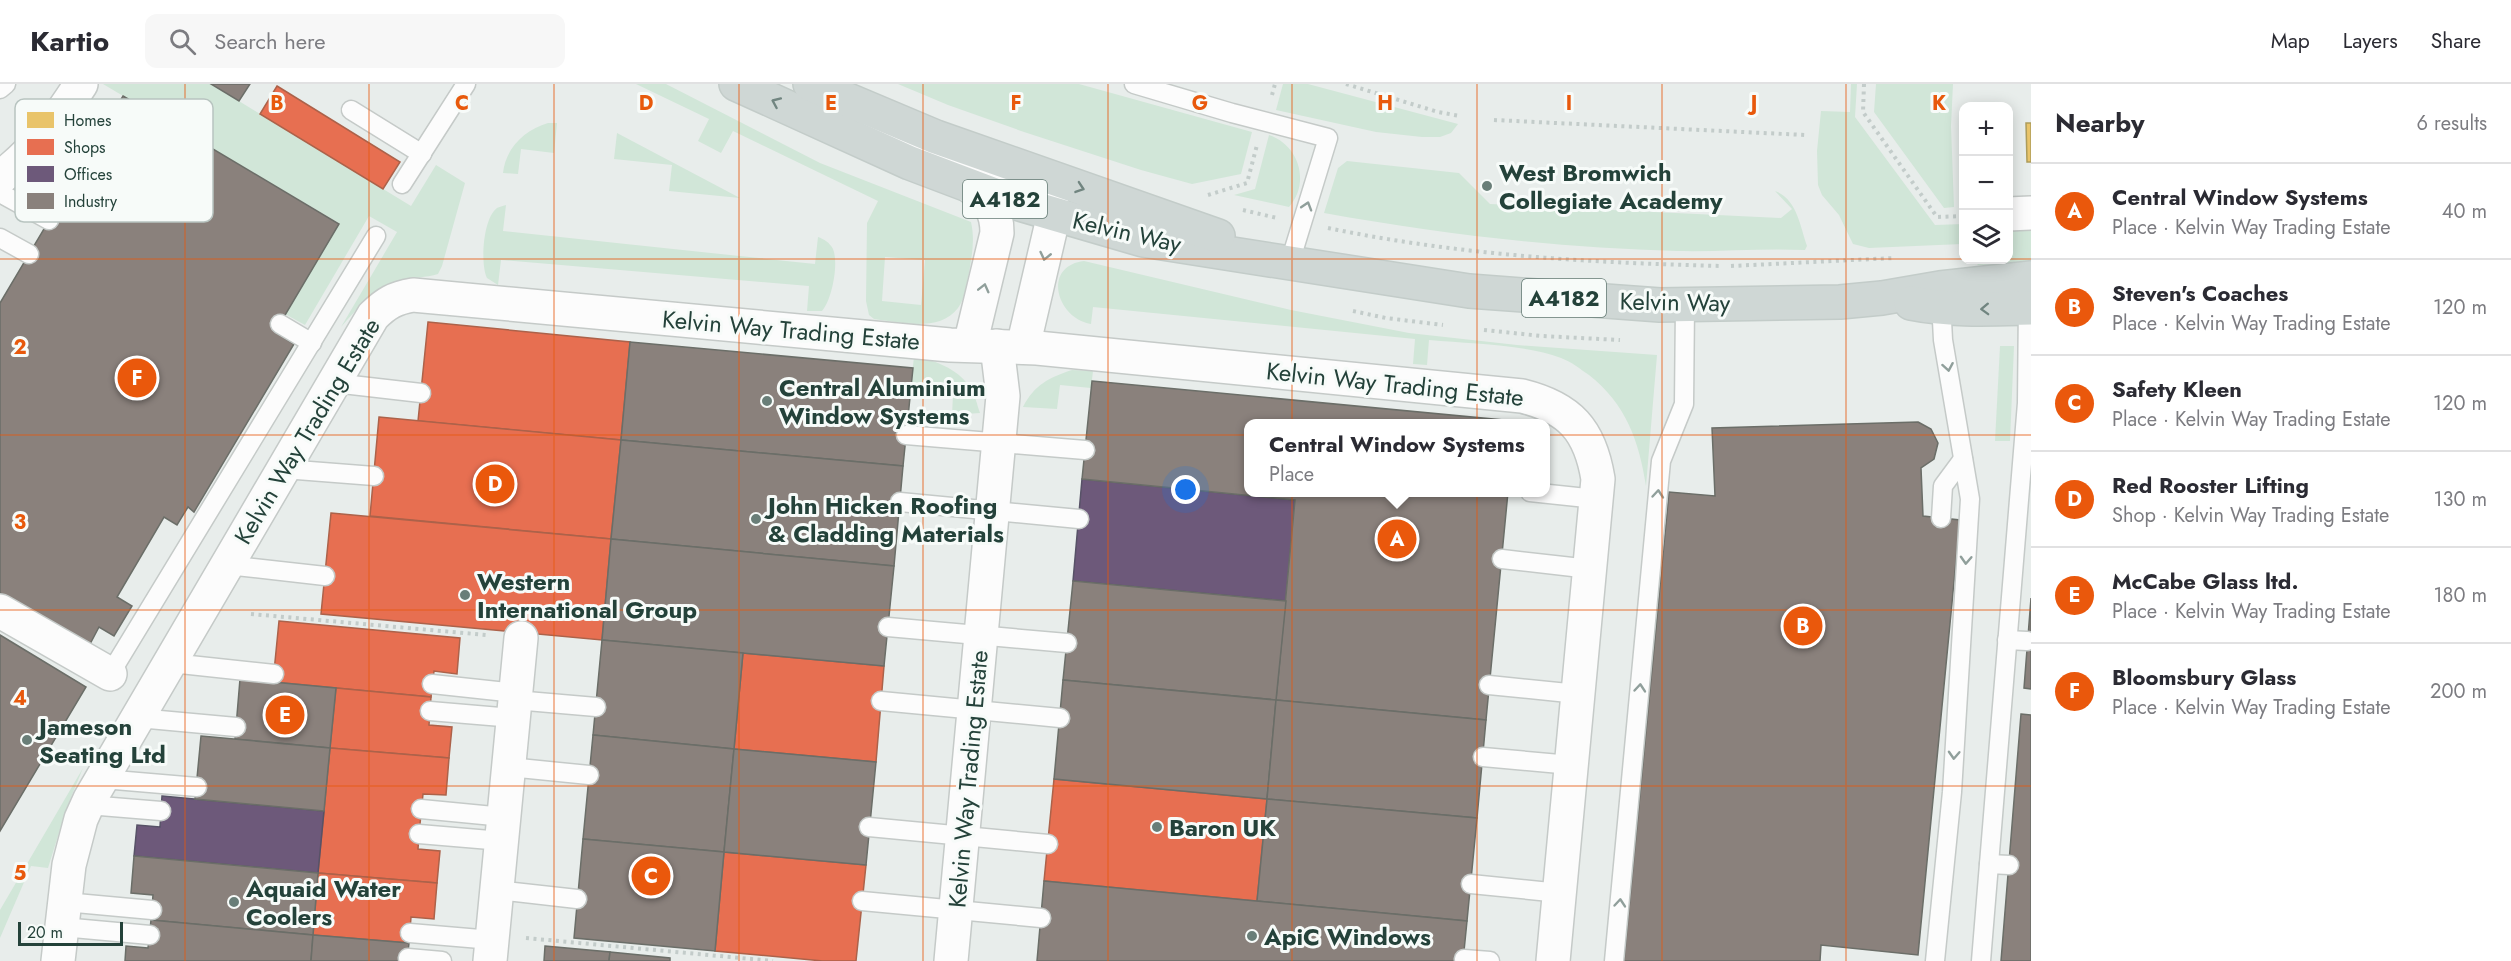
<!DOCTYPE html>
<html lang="en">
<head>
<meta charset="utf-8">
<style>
  body { margin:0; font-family:Jost,sans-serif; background:#f7f7f7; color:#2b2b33 }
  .controls { position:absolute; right:18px; top:18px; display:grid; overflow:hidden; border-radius:12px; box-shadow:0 3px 15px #0003 }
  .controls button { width:54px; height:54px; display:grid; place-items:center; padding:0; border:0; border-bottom:2px solid #e1e1e2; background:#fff; color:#2b2b33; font:30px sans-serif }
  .scale { position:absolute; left:18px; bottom:15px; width:105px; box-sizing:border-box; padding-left:6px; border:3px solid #24423a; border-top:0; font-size:16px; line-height:21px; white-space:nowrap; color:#24423a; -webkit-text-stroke:4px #f7fbf9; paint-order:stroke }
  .you { position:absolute; left:1186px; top:406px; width:21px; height:21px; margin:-15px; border:4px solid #fff; border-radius:50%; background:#1a73e8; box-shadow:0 0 0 9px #1a73e833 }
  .badge { display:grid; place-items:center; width:39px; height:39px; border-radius:50%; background:#ea580c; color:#fff; font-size:20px; font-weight:700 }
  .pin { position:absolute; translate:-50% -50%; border:3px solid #fff; box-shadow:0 2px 6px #0006 }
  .popup { position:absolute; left:1244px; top:335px; width:306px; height:78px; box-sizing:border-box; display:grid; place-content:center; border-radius:12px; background:#fff; filter:drop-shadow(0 2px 4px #0005); font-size:20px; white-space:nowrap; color:#7c7c81 }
  .popup b { font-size:22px; color:#2b2b33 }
  .popup::after { content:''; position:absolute; left:50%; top:100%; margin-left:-12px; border:12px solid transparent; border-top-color:#fff }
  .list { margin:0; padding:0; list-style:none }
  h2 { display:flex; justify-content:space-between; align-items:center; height:78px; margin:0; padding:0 24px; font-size:26px }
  h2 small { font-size:20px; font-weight:400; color:#7c7c81 }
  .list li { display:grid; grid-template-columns:39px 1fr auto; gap:18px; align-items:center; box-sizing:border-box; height:96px; padding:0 24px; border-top:2px solid #e1e1e2 }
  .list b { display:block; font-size:22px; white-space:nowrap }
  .list p { margin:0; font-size:20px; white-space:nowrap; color:#7c7c81 }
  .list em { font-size:20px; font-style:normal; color:#7c7c81 }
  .icon { flex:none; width:33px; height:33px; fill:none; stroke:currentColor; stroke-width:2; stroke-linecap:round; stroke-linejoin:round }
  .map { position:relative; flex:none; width:2031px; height:877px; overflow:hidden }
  header { display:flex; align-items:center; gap:36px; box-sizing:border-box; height:84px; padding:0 30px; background:#fff; border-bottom:2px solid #e1e1e2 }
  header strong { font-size:28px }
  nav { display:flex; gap:33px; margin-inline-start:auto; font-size:21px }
  .search { width:420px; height:54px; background:#f7f7f7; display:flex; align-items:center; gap:15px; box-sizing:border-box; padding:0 21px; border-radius:12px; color:#7c7c81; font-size:22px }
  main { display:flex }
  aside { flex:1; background:#fff }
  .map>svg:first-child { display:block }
  .green { fill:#d1e6d8; fill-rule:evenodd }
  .homes { fill:#e9c46a; stroke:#ae9d5c; stroke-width:1.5 }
  .shops { fill:#e76f51; stroke:#ac624a; stroke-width:1.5 }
  .offices { fill:#6d597a; stroke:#575267; stroke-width:1.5 }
  .industry { fill:#8a817c; stroke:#6b6e68; stroke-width:1.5 }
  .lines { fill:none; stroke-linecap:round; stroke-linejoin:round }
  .service-casing { stroke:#c5cac8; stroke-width:21 }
  .minor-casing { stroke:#c5cac8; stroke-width:36 }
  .primary-casing { stroke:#c3ccc9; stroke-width:36 }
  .path { stroke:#c3ccca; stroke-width:4; stroke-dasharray:3 4.5; stroke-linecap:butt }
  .service { stroke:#fcfcfc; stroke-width:18 }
  .minor { stroke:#fcfcfc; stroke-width:33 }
  .primary { stroke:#cfd7d5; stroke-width:33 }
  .oneway { stroke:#718580 }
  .oneway2 { stroke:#909f9b }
  .grid { fill:none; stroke:#e8590c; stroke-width:1.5; stroke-opacity:0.55 }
  .poi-dot { fill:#697e78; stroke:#f7fbf9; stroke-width:2 }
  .labels { text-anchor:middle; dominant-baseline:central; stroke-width:6; stroke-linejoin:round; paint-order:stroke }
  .shield { fill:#f7fbf9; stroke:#637a73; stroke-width:1.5 }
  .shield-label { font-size:22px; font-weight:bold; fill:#24423a }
  .poi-label { font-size:24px; font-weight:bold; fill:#24423a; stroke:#f7fbf9; text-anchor:start }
  .street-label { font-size:24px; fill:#24423a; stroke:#f7fbf9 }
  .key { fill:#f7fbf9; stroke:#b8c4c0; stroke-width:1.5 }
  .key-label { font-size:16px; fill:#24423a }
  .grid-label { font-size:20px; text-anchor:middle; font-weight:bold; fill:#e8590c; stroke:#f7fbf9; stroke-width:6; stroke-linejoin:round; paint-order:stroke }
</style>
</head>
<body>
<header>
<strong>Kartio</strong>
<div class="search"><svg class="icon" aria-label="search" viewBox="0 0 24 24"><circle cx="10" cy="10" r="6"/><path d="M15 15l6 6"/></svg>Search here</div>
<nav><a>Map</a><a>Layers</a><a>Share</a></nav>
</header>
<main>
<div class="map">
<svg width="2031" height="877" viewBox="0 0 2031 877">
  <rect width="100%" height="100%" fill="#e8edeb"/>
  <!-- green -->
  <g class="green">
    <path d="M103 0H211L411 122 436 81 465 99 442 182 438 190C426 194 413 193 400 196 374 203 358 224 341 243L397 148 369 132 305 241 285 230 339 139 191 52 201 36 182 24 172 41Z"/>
    <path d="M636 0H666L820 79 971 138C975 156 972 171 969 189 966 200 965 215 958 224 939 249 900 238 874 235L869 231 866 217 867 139 878 117 733 47 721 69 698 57 709 35ZM885 173 925 176 921 221 882 217Z"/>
    <polygon points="898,0 1079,0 1252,48 1241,90 1192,100 1141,86 1024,48 948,21"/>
    <polygon points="1283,0 1308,0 1458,40 1451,49 1440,53 1422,53 1376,48 1276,26"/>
    <polygon points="1851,0 1857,0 1855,33 1935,141 1963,140 1962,160 1869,164 1853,160 1839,131 1822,111 1818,101 1817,67 1821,27 1850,28"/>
    <polygon points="1876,0 1953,0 1951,42 1954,123 1944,124 1874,28"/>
    <path d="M548 39H557L554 69 521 65 518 90 503 89C506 63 525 46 548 39Z"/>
    <polygon points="617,49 740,114 669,107 672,81 614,75"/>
    <path d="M1269 51C1300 62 1310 99 1289 123L1234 111 1255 105Z"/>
    <path d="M1347 77 1459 89 1490 120 1781 134 1792 125 1775 107C1797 115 1800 142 1807 162L1805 166C1762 164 1720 168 1677 167 1558 164 1441 150 1324 129L1338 84Z"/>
    <path d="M506 121 503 147 815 180 818 153C824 155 830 159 833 165 839 179 832 216 822 227H807L809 202 501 176 498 201 487 194C480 180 483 134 497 124 497 124 505 121 506 121Z"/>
    <polygon points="2031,143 2031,179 1977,181 1982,176 2008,176 2009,145"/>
    <path d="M1084 177 1291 226 1409 249 1517 261 1657 271 1646 402C1639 357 1626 320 1589 291 1580 285 1572 278 1561 274 1523 260 1471 260 1429 256L1427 281 1413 280 1415 255 1093 223 1091 240C1056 234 1042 182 1084 177Z"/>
    <polygon points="2000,262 2014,262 2010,357 1995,357"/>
    <path d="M914 273C933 275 958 285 969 302 975 309 977 321 980 329L952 331 953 311 910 307Z"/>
    <path d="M1072 286 1093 287 1091 304 1060 301 1057 325 1023 323C1034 301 1050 293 1072 286Z"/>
    <polygon points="83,684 67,723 48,784 31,782 0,854 0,826"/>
  </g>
  <!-- homes -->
  <polygon class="homes" points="2026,39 2031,39 2031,78 2027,78"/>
  <!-- shops -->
  <g class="shops">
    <polygon points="277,2 400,78 383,105 260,30"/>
    <polygon points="428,238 630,258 621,356 418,337"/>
    <polygon points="379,333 621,356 611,455 370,432"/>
    <polygon points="331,429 611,455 602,556 321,530"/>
    <polygon points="279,537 460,554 457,590 434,587 431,613 273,598"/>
    <polygon points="743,569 884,582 876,678 734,665"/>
    <polygon points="336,604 431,613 429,641 452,643 449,674 330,664"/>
    <polygon points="330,664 449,674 446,711 423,710 419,750 418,765 440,767 437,799 318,789"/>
    <polygon points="1054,695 1267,715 1257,817 1044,797"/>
    <polygon points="724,768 866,781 856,877 823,877 715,867"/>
    <polygon points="318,789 437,799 434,835 411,833 409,859 313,851"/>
  </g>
  <!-- offices -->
  <g class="offices">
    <polygon points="1082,395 1295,416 1286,517 1073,497"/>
    <polygon points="162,712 324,727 318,789 134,772 137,741 160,743"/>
  </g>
  <!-- industry -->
  <g class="industry">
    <polygon points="211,0 250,0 239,17"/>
    <polygon points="123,12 172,41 181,24 201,36 191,52 339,140 275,248 294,260 194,428 188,423 177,441 164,433 117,513 132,522 114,552 99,543 89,562 0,509 0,219"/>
    <polygon points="630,258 913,284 903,382 621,356"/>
    <polygon points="1092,297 1514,337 1514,340 1248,340 1248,408 1508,408 1486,636 1276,616 1295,416 1082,395"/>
    <polygon points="1918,338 1931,345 1938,359 1934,375 1921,384 1923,432 1960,436 1918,871 1821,861 1820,877 1624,877 1669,408 1715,412 1712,344"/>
    <polygon points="621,356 903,382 894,482 611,455"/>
    <polygon points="611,455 894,482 884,582 602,556"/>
    <polygon points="1073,497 1286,517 1276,616 1063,596"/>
    <polygon points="2031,514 2031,605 2024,604"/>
    <polygon points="0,551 86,603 0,747"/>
    <polygon points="602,556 743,569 734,665 593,651"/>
    <polygon points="240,595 336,604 330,664 235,655"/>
    <polygon points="1063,596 1276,616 1267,715 1054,695"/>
    <polygon points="1276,616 1486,636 1477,734 1267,715"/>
    <polygon points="2021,630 2031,631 2031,877 2001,877"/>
    <polygon points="593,651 734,665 724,768 583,755"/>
    <polygon points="201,652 330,664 324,727 195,715"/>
    <polygon points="734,665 876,678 866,781 724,768"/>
    <polygon points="1267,715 1477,734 1467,837 1257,817"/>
    <polygon points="583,755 724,768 715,867 574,854"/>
    <polygon points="134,772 318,789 313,851 151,836 153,811 131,809"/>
    <polygon points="1044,797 1467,837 1463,877 1037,877"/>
    <polygon points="151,836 313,851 311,877 125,877 126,862 148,864"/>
    <polygon points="313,851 409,859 407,877 311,877"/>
    <polygon points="545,862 610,868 609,877 544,877"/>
    <polygon points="610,868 670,874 670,877 609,877"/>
  </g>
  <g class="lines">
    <!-- service casing -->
    <g class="service-casing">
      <g id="service">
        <polyline points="1134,0 1232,29 1328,54 1290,178"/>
        <polyline points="0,5 6,0"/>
        <polyline points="351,26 422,70"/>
        <polyline points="402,100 466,0"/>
        <polyline points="0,109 49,136"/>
        <polyline points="0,154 29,170"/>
        <polyline points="280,240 312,259"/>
        <polyline points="334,299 421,309"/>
        <polyline points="906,351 1085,366"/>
        <polyline points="284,385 374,392"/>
        <polyline points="1530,408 1596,415"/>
        <polyline points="900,418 1079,435"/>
        <polyline points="1941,434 1943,402 1963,375"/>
        <polyline points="1502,475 1590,485"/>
        <polyline points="227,481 325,492"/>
        <polyline points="888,543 1067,559"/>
        <polyline points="2007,556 2027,557"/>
        <polyline points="171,579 274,590"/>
        <polyline points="110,590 376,152"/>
        <polyline points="432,600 516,609"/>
        <polyline points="1489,601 1578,610"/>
        <polyline points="515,616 596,623"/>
        <polyline points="881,617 1060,634"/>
        <polyline points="430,627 513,634"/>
        <polyline points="138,634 236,643"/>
        <polyline points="1483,673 1571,681"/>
        <polyline points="509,683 589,691"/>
        <polyline points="103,695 197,703"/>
        <polyline points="88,721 161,727"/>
        <polyline points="421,725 504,733"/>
        <polyline points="869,743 1048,760"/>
        <polyline points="419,750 502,757"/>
        <polyline points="1989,780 2009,781"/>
        <polyline points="1471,800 1560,809"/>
        <polyline points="497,806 577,815"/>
        <polyline points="862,817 1041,834"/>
        <polyline points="65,818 152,826"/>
        <polyline points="62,843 150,851"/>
        <polyline points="410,849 492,856"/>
        <polyline points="408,874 442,877"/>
        <polyline points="1464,875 1490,877"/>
        <polyline points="1614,877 1661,377 1684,320 1685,221"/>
        <polyline points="1935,877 1952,708 1970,415 1943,256 1941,217"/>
        <polyline points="1981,877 2027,319 2028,217"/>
      </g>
    </g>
    <!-- minor casing -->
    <g class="minor-casing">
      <g id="minor">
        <polyline points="847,35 991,92 1050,111 1054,130 1023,263"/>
        <path d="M0 94C39 63 54 41 81 0"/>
        <path d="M969 101C988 117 997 124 997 149L970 261"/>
        <polyline points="2008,130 2031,129"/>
        <polyline points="0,527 110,590"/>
        <path d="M58 877 69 781 81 735 90 715 373 232C386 219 395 214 413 211L950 261 1037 264 1522 312C1570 324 1590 346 1598 395L1553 877"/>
        <polyline points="490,877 521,554"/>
        <polyline points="951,877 1003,312 997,262"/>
      </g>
    </g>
    <!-- primary casing -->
    <g class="primary-casing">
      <g id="primary">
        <polyline points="736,0 910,79 1013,118 1143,156 1469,207 1660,221 1840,218 1882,214 1940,204 2031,194"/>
        <polyline points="810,0 936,53 1218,152"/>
        <path d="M1911 219C1951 227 1990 225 2031 224"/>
      </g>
    </g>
    <!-- path -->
    <g class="path">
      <polyline points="1346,0 1438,28 1460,32"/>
      <polyline points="1864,0 1863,28 1937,133 1964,132"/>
      <polyline points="1272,11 1275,0"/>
      <polyline points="1494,36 1805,51"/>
      <polyline points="1208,111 1247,99 1257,61"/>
      <polyline points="1243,126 1277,134"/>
      <path d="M1328 144C1458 171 1591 179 1723 182"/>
      <polyline points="1731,182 1894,174"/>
      <polyline points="1353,227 1386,234 1443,241"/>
      <polyline points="1484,246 1542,252 1620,256"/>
      <polyline points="251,530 486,551"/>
      <polyline points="526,854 773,877"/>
    </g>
    <!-- service -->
    <use href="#service" class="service"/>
    <!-- minor -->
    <use href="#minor" class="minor"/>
    <!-- primary -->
    <use href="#primary" class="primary"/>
  </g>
  <!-- one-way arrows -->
  <defs><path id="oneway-chevron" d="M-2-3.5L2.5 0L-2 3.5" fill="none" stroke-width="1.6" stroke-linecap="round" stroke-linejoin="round" transform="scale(1.5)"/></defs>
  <g class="oneway">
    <use href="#oneway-chevron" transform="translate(776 18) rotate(-156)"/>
    <use href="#oneway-chevron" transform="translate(1080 104) rotate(19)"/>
    <use href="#oneway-chevron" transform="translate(1985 225) rotate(178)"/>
  </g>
  <g class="oneway2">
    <use href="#oneway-chevron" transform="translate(1307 122) rotate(-73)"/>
    <use href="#oneway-chevron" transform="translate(1045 172) rotate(103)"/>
    <use href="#oneway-chevron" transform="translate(984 204) rotate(-76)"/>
    <use href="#oneway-chevron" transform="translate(1948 283) rotate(80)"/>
    <use href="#oneway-chevron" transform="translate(1658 410) rotate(-85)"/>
    <use href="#oneway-chevron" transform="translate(1966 476) rotate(93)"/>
    <use href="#oneway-chevron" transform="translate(1640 604) rotate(-85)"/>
    <use href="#oneway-chevron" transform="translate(1954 671) rotate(93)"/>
    <use href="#oneway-chevron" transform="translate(1620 819) rotate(-85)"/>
  </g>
  <!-- grid -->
  <path class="grid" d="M185 0V877M369 0V877M554 0V877M739 0V877M923 0V877M1108 0V877M1292 0V877M1477 0V877M1662 0V877M1846 0V877M0 175H1964M2008 175H2031M0 351H2031M0 526H2031M0 702H2031"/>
  <!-- markers -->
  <g class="poi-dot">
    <circle cx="1487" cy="102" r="6"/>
    <circle cx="767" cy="317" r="6"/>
    <circle cx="756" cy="435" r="6"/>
    <circle cx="465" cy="511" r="6"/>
    <circle cx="27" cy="656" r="6"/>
    <circle cx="1157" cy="743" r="6"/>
    <circle cx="234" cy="818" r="6"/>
    <circle cx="1252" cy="852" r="6"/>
  </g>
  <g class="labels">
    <!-- shield labels -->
    <g class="shield">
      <rect x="963" y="96" width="84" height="38" rx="4.5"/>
      <rect x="1522" y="195" width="84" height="38" rx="4.5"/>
    </g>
    <g class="shield-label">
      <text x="1005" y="115">A4182</text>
      <text x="1564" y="214">A4182</text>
    </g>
    <!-- poi labels -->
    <g class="poi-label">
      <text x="1499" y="88">West Bromwich<tspan x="1499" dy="28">Collegiate Academy</tspan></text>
      <text x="779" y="303">Central Aluminium<tspan x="779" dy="28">Window Systems</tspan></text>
      <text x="768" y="421">John Hicken Roofing<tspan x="768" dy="28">&amp; Cladding Materials</tspan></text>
      <text x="477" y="497">Western<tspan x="477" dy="28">International Group</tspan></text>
      <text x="39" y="642">Jameson<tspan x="39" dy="28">Seating Ltd</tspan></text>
      <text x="1169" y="743">Baron UK</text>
      <text x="246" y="804">Aquaid Water<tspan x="246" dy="28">Coolers</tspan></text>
      <text x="1264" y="852">ApiC Windows</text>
    </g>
    <!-- street labels -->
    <g class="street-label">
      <text transform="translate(1127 148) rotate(13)">Kelvin Way</text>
      <text transform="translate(1675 218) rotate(1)">Kelvin Way</text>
      <text transform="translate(791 246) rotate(5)">Kelvin Way Trading Estate</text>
      <text transform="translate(1395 300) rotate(6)">Kelvin Way Trading Estate</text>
      <text transform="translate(307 347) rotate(-59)">Kelvin Way Trading Estate</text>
      <text transform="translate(968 695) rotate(-85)">Kelvin Way Trading Estate</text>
    </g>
  </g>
  <!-- legend -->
  <rect x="15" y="15" width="198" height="123" rx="9" class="key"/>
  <rect x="27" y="28" width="27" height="16" fill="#e9c46a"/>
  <rect x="27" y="55" width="27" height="16" fill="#e76f51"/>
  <rect x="27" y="82" width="27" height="16" fill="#6d597a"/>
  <rect x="27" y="109" width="27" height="16" fill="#8a817c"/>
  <g class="key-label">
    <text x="64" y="42">Homes</text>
    <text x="64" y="69">Shops</text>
    <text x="64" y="96">Offices</text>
    <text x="64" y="123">Industry</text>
  </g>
  <g class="grid-label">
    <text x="277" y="26">B</text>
    <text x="462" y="26">C</text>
    <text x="646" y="26">D</text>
    <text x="831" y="26">E</text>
    <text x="1016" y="26">F</text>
    <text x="1200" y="26">G</text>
    <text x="1385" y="26">H</text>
    <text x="1569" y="26">I</text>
    <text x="1754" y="26">J</text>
    <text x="1939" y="26">K</text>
    <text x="20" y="270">2</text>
    <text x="20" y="445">3</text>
    <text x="20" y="621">4</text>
    <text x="20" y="796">5</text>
  </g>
</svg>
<div class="controls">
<button>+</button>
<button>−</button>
<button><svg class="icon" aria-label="layers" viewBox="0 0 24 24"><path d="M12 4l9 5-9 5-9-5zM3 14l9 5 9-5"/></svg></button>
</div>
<div class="scale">20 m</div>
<div class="you"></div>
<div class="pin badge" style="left:1397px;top:455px">A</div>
<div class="popup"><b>Central Window Systems</b>Place</div>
<div class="pin badge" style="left:1803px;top:542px">B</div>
<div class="pin badge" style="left:651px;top:792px">C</div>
<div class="pin badge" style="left:495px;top:400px">D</div>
<div class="pin badge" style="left:285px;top:631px">E</div>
<div class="pin badge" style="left:137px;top:294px">F</div>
</div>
<aside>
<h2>Nearby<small>6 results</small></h2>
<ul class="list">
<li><span class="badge">A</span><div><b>Central Window Systems</b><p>Place · Kelvin Way Trading Estate</p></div><em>40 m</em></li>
<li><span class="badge">B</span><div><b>Steven's Coaches</b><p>Place · Kelvin Way Trading Estate</p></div><em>120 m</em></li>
<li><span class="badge">C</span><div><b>Safety Kleen</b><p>Place · Kelvin Way Trading Estate</p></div><em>120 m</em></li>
<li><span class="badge">D</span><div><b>Red Rooster Lifting</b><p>Shop · Kelvin Way Trading Estate</p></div><em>130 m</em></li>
<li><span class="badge">E</span><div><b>McCabe Glass ltd.</b><p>Place · Kelvin Way Trading Estate</p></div><em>180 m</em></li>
<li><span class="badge">F</span><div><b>Bloomsbury Glass</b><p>Place · Kelvin Way Trading Estate</p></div><em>200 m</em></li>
</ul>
</aside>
</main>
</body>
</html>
